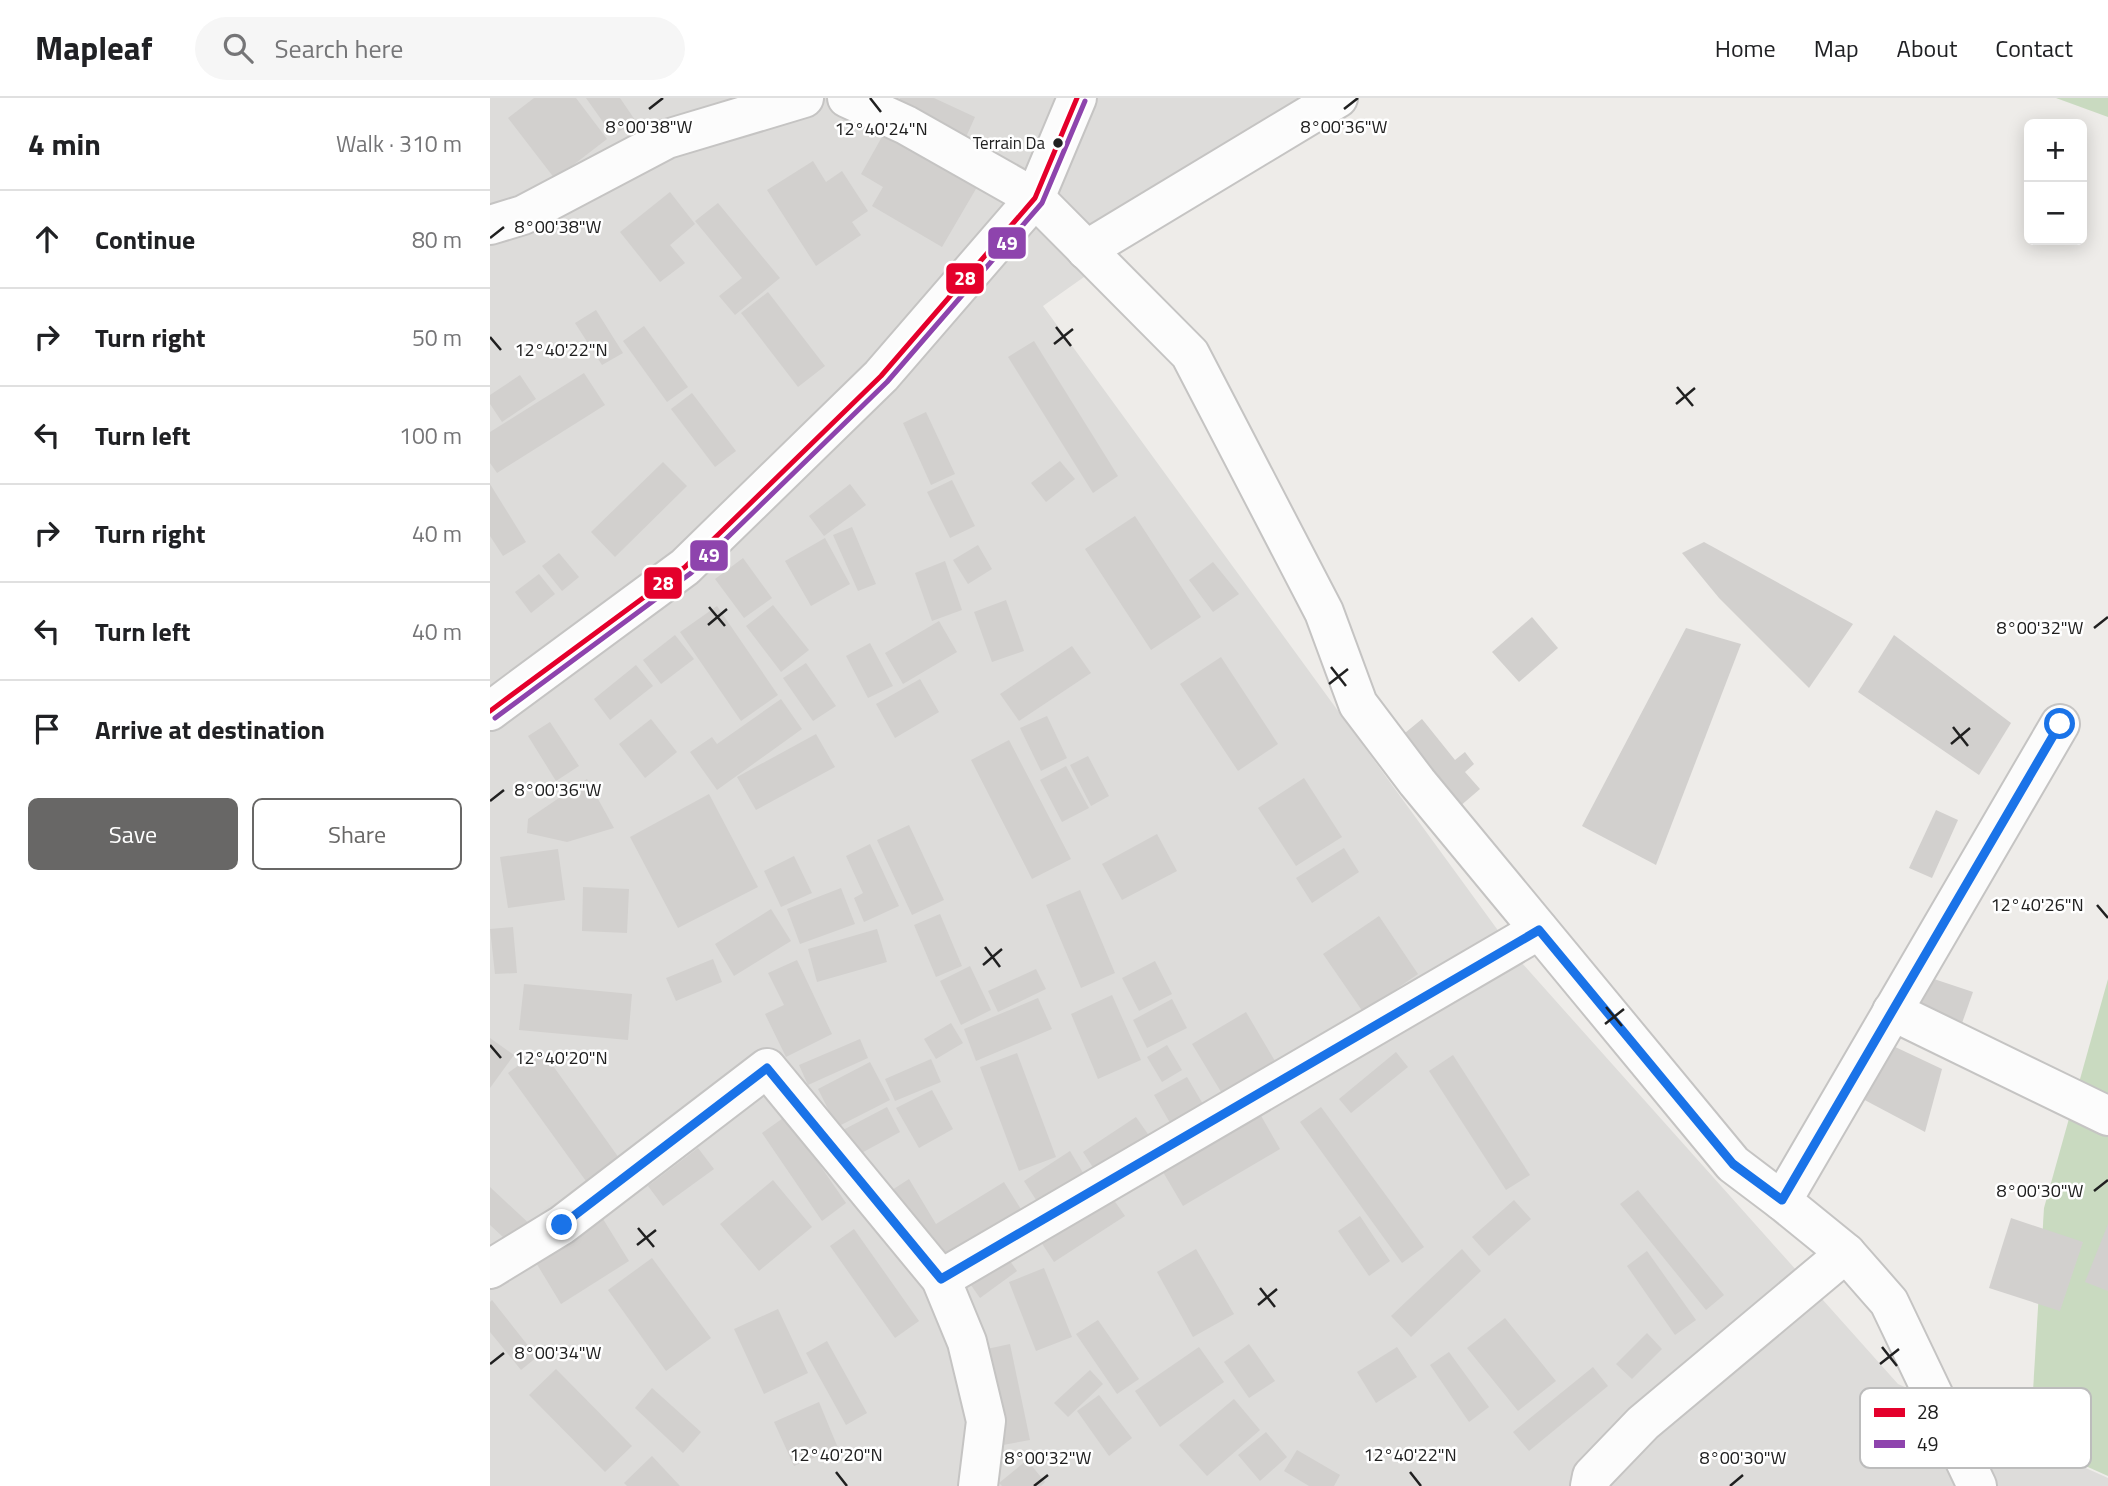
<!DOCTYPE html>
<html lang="en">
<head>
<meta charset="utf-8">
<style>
  body { margin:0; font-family:"Titillium Web",sans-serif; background:#f6f6f6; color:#202124 }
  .controls { position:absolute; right:21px; top:21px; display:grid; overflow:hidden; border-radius:10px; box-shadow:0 4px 18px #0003 }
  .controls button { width:63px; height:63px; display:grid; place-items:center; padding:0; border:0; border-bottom:2px solid #e0e0e0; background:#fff; color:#202124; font:35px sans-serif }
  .stop { position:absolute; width:21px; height:21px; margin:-16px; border:5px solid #1a73e8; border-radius:50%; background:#fff }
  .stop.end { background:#1a73e8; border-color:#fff; box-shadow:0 2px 7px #0008 }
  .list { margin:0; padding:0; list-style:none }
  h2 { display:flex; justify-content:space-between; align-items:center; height:91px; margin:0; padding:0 28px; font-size:30px }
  h2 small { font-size:23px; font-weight:400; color:#757577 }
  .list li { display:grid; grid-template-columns:46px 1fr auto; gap:21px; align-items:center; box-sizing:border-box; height:98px; padding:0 28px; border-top:2px solid #e0e0e0 }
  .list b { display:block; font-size:26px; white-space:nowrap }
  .list em { font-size:23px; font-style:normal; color:#757577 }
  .actions { display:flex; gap:14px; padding:21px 28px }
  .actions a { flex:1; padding:16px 0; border:2px solid #686766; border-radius:10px; text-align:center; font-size:24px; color:#686766 }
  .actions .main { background:#686766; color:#fff }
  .icon { flex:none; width:38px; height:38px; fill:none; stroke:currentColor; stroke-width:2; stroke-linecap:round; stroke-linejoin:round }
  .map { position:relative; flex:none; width:1618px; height:1388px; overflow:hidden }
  header { display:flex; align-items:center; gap:42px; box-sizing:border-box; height:98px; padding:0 35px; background:#fff; border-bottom:2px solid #e0e0e0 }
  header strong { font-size:33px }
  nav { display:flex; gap:38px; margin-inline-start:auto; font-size:24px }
  .search { width:490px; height:63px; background:#f6f6f6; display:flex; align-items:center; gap:18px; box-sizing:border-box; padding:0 24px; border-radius:38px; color:#757577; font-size:26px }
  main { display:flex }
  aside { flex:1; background:#fff }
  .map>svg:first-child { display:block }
  .residential { fill:#dddcda }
  .forest { fill:#c9dac0 }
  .building { fill:#d2d0ce }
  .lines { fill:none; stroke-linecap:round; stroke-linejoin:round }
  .street-casing { stroke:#c5c4c3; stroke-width:42 }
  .street { stroke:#fcfcfc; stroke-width:38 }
  .bus-1-casing { stroke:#fff; stroke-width:10 }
  .bus-2-casing { stroke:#fff; stroke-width:10 }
  .bus-1 { stroke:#e4002b; stroke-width:5 }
  .bus-2 { stroke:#8e44ad; stroke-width:5 }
  .route { stroke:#1a73e8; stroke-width:9 }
  .ticks { fill:none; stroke:#202020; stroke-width:2.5 }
  .bus-dot { fill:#202020; stroke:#fff; stroke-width:2.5 }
  .labels { text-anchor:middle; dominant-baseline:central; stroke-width:5; stroke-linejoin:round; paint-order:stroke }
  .bus-label { font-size:17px; fill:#202020; stroke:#fff; text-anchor:end }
  .key { fill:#fff; stroke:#bcbcbc; stroke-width:2 }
  .key-label { font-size:19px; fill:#202020 }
  .ticks-label { font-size:18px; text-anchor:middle; fill:#202020; stroke:#fff; stroke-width:5; stroke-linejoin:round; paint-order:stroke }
  .line-badge { stroke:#fff; stroke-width:2.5 }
  .badge-label { font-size:19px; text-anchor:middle; font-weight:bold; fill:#fff }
</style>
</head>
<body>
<header>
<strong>Mapleaf</strong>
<div class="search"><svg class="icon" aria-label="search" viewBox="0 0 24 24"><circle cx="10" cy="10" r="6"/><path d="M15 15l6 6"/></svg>Search here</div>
<nav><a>Home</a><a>Map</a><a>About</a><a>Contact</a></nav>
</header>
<main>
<aside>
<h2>4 min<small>Walk · 310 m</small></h2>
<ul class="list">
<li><svg class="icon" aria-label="ahead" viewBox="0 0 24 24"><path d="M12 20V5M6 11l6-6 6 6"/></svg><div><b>Continue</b></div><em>80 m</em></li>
<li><svg class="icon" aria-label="right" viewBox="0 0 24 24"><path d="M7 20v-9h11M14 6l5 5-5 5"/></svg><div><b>Turn right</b></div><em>50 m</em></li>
<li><svg class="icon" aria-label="left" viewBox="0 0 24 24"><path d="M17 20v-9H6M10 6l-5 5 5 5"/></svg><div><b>Turn left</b></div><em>100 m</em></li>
<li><svg class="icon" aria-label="right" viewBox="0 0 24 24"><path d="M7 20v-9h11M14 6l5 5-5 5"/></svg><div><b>Turn right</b></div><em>40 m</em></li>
<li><svg class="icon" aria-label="left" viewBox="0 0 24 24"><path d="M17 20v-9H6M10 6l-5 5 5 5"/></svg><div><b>Turn left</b></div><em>40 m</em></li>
<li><svg class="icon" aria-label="arrive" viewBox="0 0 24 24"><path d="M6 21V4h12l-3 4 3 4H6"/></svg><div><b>Arrive at destination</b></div></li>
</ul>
<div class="actions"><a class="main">Save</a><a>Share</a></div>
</aside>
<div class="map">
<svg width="1618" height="1388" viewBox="0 0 1618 1388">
  <rect width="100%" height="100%" fill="#eeece9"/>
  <!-- residential -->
  <polygon class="residential" points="0,0 847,0 553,208 1031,864 1408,1286 1618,1380 1618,1388 0,1388"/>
  <!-- forest -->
  <g class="forest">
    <polygon points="1566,0 1618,0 1618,19"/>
    <polygon points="1618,881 1618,1378 1540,1343 1554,1110"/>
  </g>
  <!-- building -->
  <g class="building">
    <polygon points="44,0 86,0 117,41 65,81 18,20"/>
    <polygon points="96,0 130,0 145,22 123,38"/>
    <polygon points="410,0 444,0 485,19 472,48 402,16"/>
    <polygon points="397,30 490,84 452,149 382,108 393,89 371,76"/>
    <polygon points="323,63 336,84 352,73 378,113 362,124 371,137 326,168 277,92"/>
    <polygon points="180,94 205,126 180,147 195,165 170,184 130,134"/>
    <polygon points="228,105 290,180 245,217 229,198 252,180 205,123"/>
    <polygon points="278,194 335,268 308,289 251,215"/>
    <polygon points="106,212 133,255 112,267 85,225"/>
    <polygon points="154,228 198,289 177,304 133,243"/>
    <polygon points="544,243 628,378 603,395 518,259"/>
    <polygon points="94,275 115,307 7,375 0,365 0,334"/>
    <polygon points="30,277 46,301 12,324 0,306 0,297"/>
    <polygon points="202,295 246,353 225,369 181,311"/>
    <polygon points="436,314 465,376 441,387 413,325"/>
    <polygon points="570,363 585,381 556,404 541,385"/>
    <polygon points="173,364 197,388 125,459 101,434"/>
    <polygon points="462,382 485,428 460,440 437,394"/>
    <polygon points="0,386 36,444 13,458 0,438"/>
    <polygon points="360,386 376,407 334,438 319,418"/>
    <polygon points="645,418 711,519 661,552 595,451"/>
    <polygon points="362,429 386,486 368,493 343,437"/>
    <polygon points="335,440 360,486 321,508 295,463"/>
    <polygon points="1214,444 1363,526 1319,590 1229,500 1192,455"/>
    <polygon points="488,447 502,471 478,486 463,462"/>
    <polygon points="69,455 89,479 72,493 52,468"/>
    <polygon points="253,460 282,500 254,520 225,481"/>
    <polygon points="455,463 472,512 442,523 425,475"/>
    <polygon points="723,464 749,496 723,514 699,482"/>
    <polygon points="49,476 65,496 41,515 25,494"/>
    <polygon points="516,502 534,553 502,564 484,514"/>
    <polygon points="283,507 319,552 291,574 256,528"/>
    <polygon points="227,508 288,597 251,623 190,534"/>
    <polygon points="1042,519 1068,550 1029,584 1002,554"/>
    <polygon points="449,523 467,554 413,586 395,555"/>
    <polygon points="1196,530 1251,546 1166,767 1092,728"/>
    <polygon points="185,537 204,561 171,586 153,562"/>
    <polygon points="1404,537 1521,625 1489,677 1368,594"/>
    <polygon points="380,545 403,588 378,600 356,558"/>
    <polygon points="582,548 601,575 529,623 510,596"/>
    <polygon points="731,559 788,646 748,673 690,586"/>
    <polygon points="316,565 346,608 323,623 293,580"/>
    <polygon points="146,567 163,588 120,622 104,601"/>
    <polygon points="430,581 449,614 405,640 386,606"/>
    <polygon points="291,601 312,631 227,692 200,654 222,639 227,646"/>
    <polygon points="557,618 577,660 551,673 530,630"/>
    <polygon points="161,621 187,654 155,680 129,646"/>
    <polygon points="932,621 965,662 975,654 984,666 975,674 990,691 962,715 904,644"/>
    <polygon points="60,624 89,668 66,683 38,638"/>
    <polygon points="326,636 345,669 266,712 247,679"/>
    <polygon points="519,642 581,761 542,781 481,662"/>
    <polygon points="598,658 619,698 601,708 580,667"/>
    <polygon points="576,668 599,710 572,724 550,682"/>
    <polygon points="814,680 852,739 806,768 768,710"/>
    <polygon points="97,681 124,730 77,744 37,735 38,721"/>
    <polygon points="219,696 268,789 188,830 140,739"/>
    <polygon points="1446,712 1468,722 1442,780 1419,770"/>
    <polygon points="419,727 454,802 422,817 387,742"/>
    <polygon points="667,736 687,773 632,802 612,766"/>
    <polygon points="380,746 409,808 374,824 364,800 373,795 356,758"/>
    <polygon points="854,750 869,774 822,805 806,780"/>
    <polygon points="68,751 75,802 18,810 10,759"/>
    <polygon points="304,758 322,795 291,809 274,773"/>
    <polygon points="93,789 139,791 137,835 92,833"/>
    <polygon points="351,790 365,826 310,846 297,811"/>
    <polygon points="590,792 625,875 591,890 556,807"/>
    <polygon points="281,811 301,843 244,878 225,846"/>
    <polygon points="450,816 472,868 446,879 424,827"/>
    <polygon points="889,818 928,876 873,914 833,856"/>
    <polygon points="23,829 27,875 5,876 0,831"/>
    <polygon points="387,831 397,864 327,884 318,851"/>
    <polygon points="223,861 232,884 186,903 176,880"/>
    <polygon points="307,862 342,936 296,959 275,916 294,907 278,875"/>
    <polygon points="665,863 682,896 649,913 632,880"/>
    <polygon points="480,868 501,912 471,927 450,883"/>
    <polygon points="546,871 556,891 508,914 498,893"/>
    <polygon points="1438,879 1483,894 1471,928 1427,913"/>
    <polygon points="34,886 142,896 138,942 29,932"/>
    <polygon points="622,897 651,962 608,981 581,916"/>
    <polygon points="548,900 562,931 486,963 474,931"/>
    <polygon points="682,901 697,930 657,950 643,922"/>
    <polygon points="756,914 795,980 742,1012 702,946"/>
    <polygon points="461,925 473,945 446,961 434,941"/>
    <polygon points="0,940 24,957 0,990"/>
    <polygon points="370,941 378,960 318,987 309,967"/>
    <polygon points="677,947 692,972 672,984 657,959"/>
    <polygon points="1401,947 1452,971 1435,1034 1369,999"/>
    <polygon points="51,951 134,1067 101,1090 18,975"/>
    <polygon points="906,954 918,969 861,1015 849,1001"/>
    <polygon points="527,955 566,1059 529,1073 490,969"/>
    <polygon points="963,957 1040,1077 1016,1092 939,973"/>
    <polygon points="441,961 451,984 405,1003 395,981"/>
    <polygon points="380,964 400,1002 347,1029 328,991"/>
    <polygon points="697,979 720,1018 687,1037 664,997"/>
    <polygon points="442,992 463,1031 429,1050 406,1010"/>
    <polygon points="397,1009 410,1034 366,1058 353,1032"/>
    <polygon points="831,1009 934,1149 912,1165 810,1024"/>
    <polygon points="770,1016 790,1051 693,1108 673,1074"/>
    <polygon points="296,1018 356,1105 332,1123 272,1035"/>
    <polygon points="646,1019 667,1049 613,1085 593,1054"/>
    <polygon points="208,1050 224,1071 173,1108 158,1088"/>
    <polygon points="580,1053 595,1078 550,1108 534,1083"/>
    <polygon points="419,1081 446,1126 514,1084 534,1116 432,1179 385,1103"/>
    <polygon points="283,1082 322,1129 269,1173 230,1126"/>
    <polygon points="0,1089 44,1130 25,1150 0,1127"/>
    <polygon points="1148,1092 1234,1197 1216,1212 1130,1106"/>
    <polygon points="621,1098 635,1118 564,1164 551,1144"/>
    <polygon points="1024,1102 1041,1121 999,1158 982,1139"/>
    <polygon points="870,1118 900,1163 879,1178 848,1133"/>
    <polygon points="1521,1120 1593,1144 1570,1213 1499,1190"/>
    <polygon points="113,1121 139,1163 71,1206 45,1163"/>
    <polygon points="1618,1126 1618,1193 1595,1184"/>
    <polygon points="364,1131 429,1223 405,1240 340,1148"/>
    <polygon points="706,1151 744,1216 703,1239 667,1174"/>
    <polygon points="972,1151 991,1173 921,1239 901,1218"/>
    <polygon points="513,1153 527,1173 490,1200 476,1180"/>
    <polygon points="1157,1153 1206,1222 1185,1237 1137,1168"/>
    <polygon points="162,1160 221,1240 176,1273 118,1192"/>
    <polygon points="554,1170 582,1239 546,1253 519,1184"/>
    <polygon points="2,1202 47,1259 31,1272 0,1234 0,1204"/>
    <polygon points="288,1211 318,1275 274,1296 244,1231"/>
    <polygon points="1015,1220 1066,1283 1028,1313 977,1250"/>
    <polygon points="608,1222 649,1281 627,1296 586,1236"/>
    <polygon points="1157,1235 1172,1251 1142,1281 1126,1266"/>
    <polygon points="337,1243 377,1315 356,1327 316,1255"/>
    <polygon points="520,1246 540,1342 513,1347 492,1252"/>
    <polygon points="759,1246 785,1283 759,1300 734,1264"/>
    <polygon points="709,1249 734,1284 670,1329 645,1293"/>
    <polygon points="907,1249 927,1279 886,1305 867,1274"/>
    <polygon points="959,1254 999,1309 979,1324 940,1267"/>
    <polygon points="1103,1269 1118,1288 1039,1353 1023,1334"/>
    <polygon points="66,1271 142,1348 115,1374 39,1297"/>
    <polygon points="600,1272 613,1286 578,1319 564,1305"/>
    <polygon points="162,1290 211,1334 193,1355 145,1310"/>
    <polygon points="609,1297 642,1340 619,1358 587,1313"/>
    <polygon points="744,1301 770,1332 717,1378 689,1347"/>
    <polygon points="329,1304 348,1350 304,1368 284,1324"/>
    <polygon points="776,1334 797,1359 770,1383 748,1357"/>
    <polygon points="807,1352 850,1377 844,1388 819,1388 794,1373"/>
    <polygon points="162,1358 190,1388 137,1388 134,1385"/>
    <polygon points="537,1362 555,1384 551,1388 512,1388 509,1385"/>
  </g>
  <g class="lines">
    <!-- street casing -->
    <g class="street-casing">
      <g id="street">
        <polyline points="357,0 416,27 545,100 700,256 834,514 868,606 927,684 1243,1066 1292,1103"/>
        <polyline points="0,127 33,117 177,41 314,0"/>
        <polyline points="596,152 848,0"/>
        <polyline points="0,613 195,469 391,278 545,100 587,0"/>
        <polyline points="1402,913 1618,1018"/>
        <polyline points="0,1171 72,1127 277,970 451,1181 477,1244 496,1323 488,1388"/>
        <polyline points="451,1181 1049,832"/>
        <polyline points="1100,1388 1102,1378 1153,1325 1356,1155"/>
        <polyline points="1487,1388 1399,1204 1356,1155 1292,1103 1570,626"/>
      </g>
    </g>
    <!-- street -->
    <use href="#street" class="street"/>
    <!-- bus-1 casing -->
    <g class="bus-1-casing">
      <polyline id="bus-1" points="0,613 195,469 391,278 545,100 587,0"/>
    </g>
    <!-- bus-2 casing -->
    <g class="bus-2-casing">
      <polyline id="bus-2" points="5,620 201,475 397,284 552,105 595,3"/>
    </g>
    <!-- bus-1 -->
    <use href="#bus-1" class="bus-1"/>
    <!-- bus-2 -->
    <use href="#bus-2" class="bus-2"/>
  </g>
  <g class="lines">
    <!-- route -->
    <polyline class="route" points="72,1127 277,970 451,1181 1049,832 1243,1066 1292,1102 1570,626"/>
  </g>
  <!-- ticks -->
  <path class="ticks" d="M380 0 391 14M159 11 173 0M854 11 868 0M0 140 14 129M566 229 581 248M0 239 11 252M564 246 583 231M1187 289 1203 308M1186 306 1205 290M219 509 235 528M218 527 237 511M1604 530 1618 519M841 569 856 588M839 586 858 571M1463 629 1478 648M1461 646 1480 630M0 703 14 692M1607 807 1618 820M495 849 510 869M493 867 512 851M1116 909 1132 928M1115 926 1134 911M0 947 11 960M1604 1093 1618 1082M148 1130 164 1149M147 1147 166 1132M770 1190 785 1209M768 1207 787 1191M1392 1249 1407 1268M0 1266 14 1255M1390 1266 1409 1251M346 1374 357 1388M920 1374 931 1388M544 1388 558 1377M1240 1388 1253 1377"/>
  <!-- markers -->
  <circle class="bus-dot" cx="568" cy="45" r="6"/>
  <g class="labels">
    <!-- bus labels -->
    <g class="bus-label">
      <text x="555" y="45">Terrain Da</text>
    </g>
  </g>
  <!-- legend -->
  <rect x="1370" y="1290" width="231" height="80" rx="10" class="key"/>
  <rect x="1384" y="1310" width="31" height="9" fill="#e4002b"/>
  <rect x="1384" y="1342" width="31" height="8" fill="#8e44ad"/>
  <g class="key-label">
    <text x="1427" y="1321">28</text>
    <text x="1427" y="1353">49</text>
  </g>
  <g class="ticks-label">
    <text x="854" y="35">8°00'36"W</text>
    <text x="159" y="35">8°00'38"W</text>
    <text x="391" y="37">12°40'24"N</text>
    <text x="68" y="135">8°00'38"W</text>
    <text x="71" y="258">12°40'22"N</text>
    <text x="1550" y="536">8°00'32"W</text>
    <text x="68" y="698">8°00'36"W</text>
    <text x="1547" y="813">12°40'26"N</text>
    <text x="71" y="966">12°40'20"N</text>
    <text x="1550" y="1099">8°00'30"W</text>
    <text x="68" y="1261">8°00'34"W</text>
    <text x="346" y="1363">12°40'20"N</text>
    <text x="920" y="1363">12°40'22"N</text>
    <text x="558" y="1366">8°00'32"W</text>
    <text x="1253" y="1366">8°00'30"W</text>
  </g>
  <g class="line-badge">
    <rect x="497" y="128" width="40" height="34" rx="7" fill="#8e44ad"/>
    <rect x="455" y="164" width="40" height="33" rx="7" fill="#e4002b"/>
    <rect x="199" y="441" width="40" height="33" rx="7" fill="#8e44ad"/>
    <rect x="153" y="468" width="40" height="34" rx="7" fill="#e4002b"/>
  </g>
  <g class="badge-label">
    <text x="517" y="152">49</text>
    <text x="475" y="187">28</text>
    <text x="219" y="464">49</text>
    <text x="173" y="492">28</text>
  </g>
</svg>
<div class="controls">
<button>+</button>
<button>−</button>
</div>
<div class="stop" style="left:1570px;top:626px"></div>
<div class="stop end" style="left:72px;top:1127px"></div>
</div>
</main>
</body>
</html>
